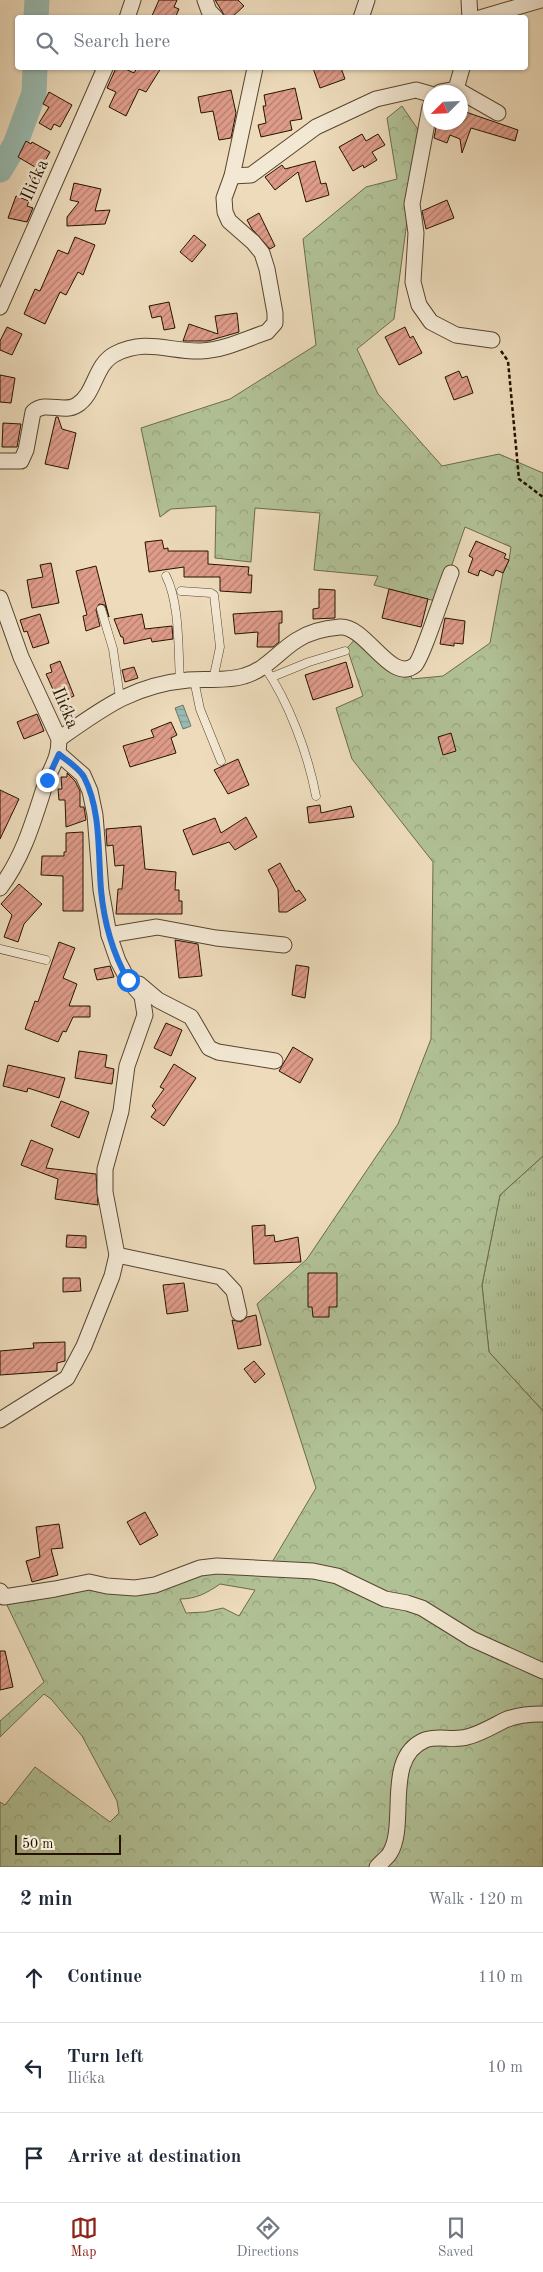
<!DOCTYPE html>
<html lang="en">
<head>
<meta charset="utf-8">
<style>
  body { margin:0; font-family:"Old Standard TT",serif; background:#f6f6f7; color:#1f2937 }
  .compass { position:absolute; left:423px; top:85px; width:45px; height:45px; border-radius:50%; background:#fff; box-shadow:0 1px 4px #0004; rotate:246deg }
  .scale { position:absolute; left:15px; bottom:12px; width:106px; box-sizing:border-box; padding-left:5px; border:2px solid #251300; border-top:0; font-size:14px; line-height:18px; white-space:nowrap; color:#251300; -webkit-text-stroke:4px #f3e8d3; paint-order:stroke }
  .stop { position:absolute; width:15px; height:15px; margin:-11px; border:4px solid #1a73e8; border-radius:50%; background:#fff }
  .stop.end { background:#1a73e8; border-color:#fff; box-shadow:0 1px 5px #0008 }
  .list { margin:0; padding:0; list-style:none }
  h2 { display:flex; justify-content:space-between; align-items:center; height:65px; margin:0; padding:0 20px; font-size:21px }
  h2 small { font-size:16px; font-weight:400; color:#747a83 }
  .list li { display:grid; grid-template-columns:32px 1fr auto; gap:15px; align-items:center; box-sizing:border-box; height:90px; padding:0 20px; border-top:1px solid #e0e1e3 }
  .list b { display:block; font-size:19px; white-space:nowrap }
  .list p { margin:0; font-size:16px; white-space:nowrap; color:#747a83 }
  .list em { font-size:16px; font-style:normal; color:#747a83 }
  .icon { flex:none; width:28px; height:28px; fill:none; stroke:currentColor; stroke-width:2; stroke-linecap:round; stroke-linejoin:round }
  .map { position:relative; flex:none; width:543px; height:1867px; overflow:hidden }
  .search { position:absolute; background:#fff; box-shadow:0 1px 4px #0004; left:15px; right:15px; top:15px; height:55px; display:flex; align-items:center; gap:12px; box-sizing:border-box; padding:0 18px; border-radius:5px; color:#747a83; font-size:19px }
  .sheet { height:335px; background:#fff }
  nav { display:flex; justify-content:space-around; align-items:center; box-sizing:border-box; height:70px; border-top:1px solid #e0e1e3; background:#fff; font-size:14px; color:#747a83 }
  nav a { display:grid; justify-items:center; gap:2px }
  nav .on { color:#8f2418 }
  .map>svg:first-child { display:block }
  .grass { fill:url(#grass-tufts); stroke:#6b6a4b }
  .forest { fill:url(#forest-crowns); stroke:#6b6a4b; fill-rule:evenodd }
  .water { fill:url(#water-rules); stroke:#6b786a }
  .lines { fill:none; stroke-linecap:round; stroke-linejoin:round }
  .river { stroke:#99bbb1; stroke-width:25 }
  .building { fill:url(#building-hatch); stroke:#251300 }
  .lane-casing { stroke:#57452f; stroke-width:9 }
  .street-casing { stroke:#57452f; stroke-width:17 }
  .path { stroke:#251300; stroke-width:2.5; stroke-dasharray:4 2.5; stroke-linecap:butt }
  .lane { stroke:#f3e8d3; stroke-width:8 }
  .street { stroke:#f3e8d3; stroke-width:15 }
  .route { stroke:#1a73e8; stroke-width:6 }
  .labels { text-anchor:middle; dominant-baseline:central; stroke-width:5; stroke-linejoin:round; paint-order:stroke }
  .street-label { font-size:18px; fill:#251300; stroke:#f3e8d3 }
</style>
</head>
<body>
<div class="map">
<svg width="543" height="1867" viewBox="0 0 543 1867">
  <defs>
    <pattern id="grass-tufts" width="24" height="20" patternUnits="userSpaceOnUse" patternTransform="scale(1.25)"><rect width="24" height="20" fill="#b1c196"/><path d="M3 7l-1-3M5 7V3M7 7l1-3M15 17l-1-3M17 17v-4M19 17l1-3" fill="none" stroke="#98a580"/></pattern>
    <pattern id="forest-crowns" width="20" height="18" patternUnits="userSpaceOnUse" patternTransform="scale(1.25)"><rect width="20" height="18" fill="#b1c196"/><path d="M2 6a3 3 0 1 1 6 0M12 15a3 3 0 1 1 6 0" fill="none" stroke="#98a580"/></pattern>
    <pattern id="water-rules" width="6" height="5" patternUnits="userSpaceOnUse" patternTransform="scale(1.25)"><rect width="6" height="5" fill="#99bbb1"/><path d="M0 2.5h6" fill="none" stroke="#84a096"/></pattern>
    <pattern id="building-hatch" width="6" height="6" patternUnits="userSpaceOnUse" patternTransform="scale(1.25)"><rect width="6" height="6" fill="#df9c8a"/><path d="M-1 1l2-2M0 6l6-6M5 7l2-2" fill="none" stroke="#b57e6e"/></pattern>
  </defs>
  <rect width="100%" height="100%" fill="#eddbbb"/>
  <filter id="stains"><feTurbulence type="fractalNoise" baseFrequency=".004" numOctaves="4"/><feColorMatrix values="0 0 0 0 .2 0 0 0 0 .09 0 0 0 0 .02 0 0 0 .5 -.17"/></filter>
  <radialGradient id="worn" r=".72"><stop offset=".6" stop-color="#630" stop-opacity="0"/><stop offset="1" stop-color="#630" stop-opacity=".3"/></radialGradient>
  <!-- grass -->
  <polygon class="grass" points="543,1156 543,1411 489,1352 482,1285 500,1195"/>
  <!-- forest -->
  <path class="forest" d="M402 106 419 131 394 319 357 349 378 394 442 466 499 454 543 473V1156L500 1195 482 1285 489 1352 543 1411V1867H0V1802L5 1805 35 1767 110 1822 119 1813 117 1801 82 1736 51 1699 44 1694 0 1737V1721L44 1682 5 1601 180 1575 268 1569 316 1488 257 1304 307 1259 398 1124 431 1039 433 862 352 759 336 708 363 696 347 648 360 634 408 668 412 679 443 676 490 643 503 573 509 560 511 547 465 527 439 602 374 585 378 576 314 570 320 513 255 508 251 562 215 558 216 506 171 509 160 517 141 428 230 399 316 345 303 239 366 187 397 179 387 118ZM220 1584 255 1590 239 1616 223 1608 205 1612 186 1613 180 1599C196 1599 207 1593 220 1584Z"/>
  <!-- water -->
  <polygon class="water" points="183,705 191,726 183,729 175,708"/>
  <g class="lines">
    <!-- river -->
    <g class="river">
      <polyline points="36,18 37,0"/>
      <polyline points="0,170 15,145 34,93 35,68"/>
    </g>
  </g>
  <!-- building -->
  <g class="building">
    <polygon points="159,0 177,0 174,7 179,9 175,18 151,18"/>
    <polygon points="215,0 238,0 244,6 231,18 226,18"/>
    <polygon points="116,68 123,68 134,73 137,68 161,68 146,92 139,89 126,116 109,107 116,92 107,88"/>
    <polygon points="313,68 341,68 345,79 320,88"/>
    <polygon points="295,88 302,119 290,121 292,130 261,137 258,125 266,123 263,106 266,106 264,95"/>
    <polygon points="231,90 236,113 231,138 219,140 213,111 201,113 198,97"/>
    <polygon points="49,92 72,105 60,127 54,124 51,130 39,123 49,107 43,104"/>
    <polygon points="460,110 518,130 515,141 471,128 462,153 460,139 450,135 447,143 434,138 437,122 460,122"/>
    <polygon points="362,134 366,141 378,134 385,145 372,152 377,160 364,168 363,165 353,171 339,147"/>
    <polygon points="26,141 31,144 32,142 50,152 40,170 18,157"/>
    <polygon points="315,161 321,184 326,183 329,195 306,202 298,172 275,190 265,177 282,165 285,169"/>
    <polygon points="74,183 101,189 95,211 110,210 105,224 67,226 67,217 79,202 70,200"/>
    <polygon points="16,196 29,201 27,206 33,208 27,222 8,218"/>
    <polygon points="447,200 454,218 426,229 422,211"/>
    <polygon points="259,213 275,246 270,249 252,229 247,220"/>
    <polygon points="194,235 206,245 192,262 180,252"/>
    <polygon points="75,237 95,245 83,275 78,272 66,295 60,292 45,324 24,314 35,289 40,291 58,250 68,254"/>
    <polygon points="169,302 175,328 164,330 161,316 152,318 149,306"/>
    <polygon points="237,313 239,332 208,341 183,341 189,324 218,334 215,316"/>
    <polygon points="7,327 22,334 12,355 0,350 0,341"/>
    <polygon points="405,327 410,338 413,336 422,353 399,365 385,337"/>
    <polygon points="459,371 462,378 467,376 473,393 454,400 445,377"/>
    <polygon points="0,375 15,378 11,403 0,402"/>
    <polygon points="56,417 58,417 62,429 76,433 68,469 45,464"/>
    <polygon points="3,423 21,424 17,447 2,447"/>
    <polygon points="162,540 164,549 168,548 168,551 208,551 208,564 249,567 248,575 252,575 251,593 220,591 220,577 184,577 184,567 149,572 145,542"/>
    <polygon points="476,541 506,554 504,558 509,560 503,573 496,570 493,576 480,570 478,576 468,572 473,558 469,556"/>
    <polygon points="51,563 59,603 32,608 27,580 43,577 40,565"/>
    <polygon points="96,566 109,617 105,605 99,604 96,610 100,626 86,631 83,616 87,615 76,571"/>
    <polygon points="319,589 335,590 335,618 313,619 313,609 319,608"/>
    <polygon points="389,589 428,599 421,627 382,618"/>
    <polygon points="282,611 282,623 279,623 279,642 273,647 257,647 258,632 235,634 233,614"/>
    <polygon points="40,614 49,643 33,648 27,631 24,632 20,620"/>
    <polygon points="142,614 145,629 172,626 173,639 152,642 151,638 124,644 123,637 121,637 114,619"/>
    <polygon points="445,618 465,621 463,644 454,643 454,646 440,644"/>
    <polygon points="60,661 74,696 59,703 46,674 52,672 50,665"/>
    <polygon points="346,662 353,687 313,700 305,675"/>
    <polygon points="134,667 138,678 125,682 122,670"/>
    <polygon points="37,714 44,731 24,739 17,722"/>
    <polygon points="171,722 177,735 171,738 176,753 130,767 123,746 154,737 151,730"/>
    <polygon points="451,733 456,751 443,755 438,737"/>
    <polygon points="238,759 249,785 228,794 214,770"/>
    <polygon points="67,773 75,781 80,791 80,807 84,807 86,820 66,827 65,800 59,800 58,789 62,789 61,777 67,777"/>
    <polygon points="0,790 19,799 0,839"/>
    <polygon points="320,805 321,813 351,806 354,817 309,823 307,807"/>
    <polygon points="246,817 257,837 235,850 229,842 193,855 183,830 215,818 221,833"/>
    <polygon points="141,826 145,869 176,872 175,890 179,890 179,901 182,901 182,914 116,914 118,889 122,889 124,865 115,866 113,845 107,846 106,829"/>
    <polygon points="83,832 83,911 63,911 63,876 41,875 42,856 64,856 64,852 66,852 66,833"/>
    <polygon points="280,863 296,892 299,890 306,900 287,912 279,912 278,889 268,870"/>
    <polygon points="19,884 42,904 24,924 18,942 4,937 12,915 1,904"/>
    <polygon points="175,940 198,944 202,976 179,978"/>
    <polygon points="59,942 75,948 63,978 77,984 69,1006 90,1006 90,1017 73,1017 66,1032 63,1031 58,1042 25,1029 35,1001 38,1002"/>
    <polygon points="296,965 309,967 305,998 292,995"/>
    <polygon points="110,966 114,977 97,980 94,969"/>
    <polygon points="166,1023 182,1030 171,1056 154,1048"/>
    <polygon points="293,1047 313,1059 300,1083 279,1071"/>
    <polygon points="79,1051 107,1055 105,1067 114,1069 112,1084 75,1078"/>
    <polygon points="174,1064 196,1078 164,1126 151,1117 156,1110 152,1106 164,1089 160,1087"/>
    <polygon points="8,1065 65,1078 59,1098 28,1088 27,1092 3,1086"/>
    <polygon points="61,1101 89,1112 79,1138 51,1126"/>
    <polygon points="31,1140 53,1149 46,1168 96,1174 98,1205 55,1199 58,1179 21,1165"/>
    <polygon points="265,1225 265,1236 274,1235 275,1242 298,1237 301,1262 254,1264 252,1226"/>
    <polygon points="67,1235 86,1236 86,1248 66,1247"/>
    <polygon points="308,1273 337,1273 337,1307 329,1307 329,1317 313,1317 312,1307 308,1307"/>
    <polygon points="63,1278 80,1278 81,1291 63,1292"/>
    <polygon points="184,1283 188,1311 167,1314 163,1285"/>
    <polygon points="256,1315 261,1345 238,1349 232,1320 241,1322 247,1317"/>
    <polygon points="65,1342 65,1361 57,1363 57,1371 0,1375 0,1351 34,1348 33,1343"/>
    <polygon points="254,1361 265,1374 255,1383 244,1369"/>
    <polygon points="145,1512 158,1535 140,1545 127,1522"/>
    <polygon points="59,1524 63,1548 51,1549 58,1575 32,1582 26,1561 40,1557 36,1527"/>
    <polygon points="0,1651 5,1651 13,1687 0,1690"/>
  </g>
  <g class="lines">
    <!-- lane casing -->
    <g class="lane-casing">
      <g id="lane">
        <path d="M166 576C180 604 178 649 180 681"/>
        <polyline points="181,591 211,593 214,595 220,647 213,680"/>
        <polyline points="101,609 113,649 120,698"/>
        <path d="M264 666C289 702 308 754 316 796"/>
        <polyline points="272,677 309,662 345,651"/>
        <polyline points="194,680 200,709 221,761"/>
        <polyline points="0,949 46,960"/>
      </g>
    </g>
    <!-- street casing -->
    <g class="street-casing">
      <g id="street">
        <polyline points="205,0 209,11 216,18"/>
        <polyline points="469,0 470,18"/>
        <polyline points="127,18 133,0"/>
        <polyline points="361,18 367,0"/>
        <polyline points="480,18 541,0"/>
        <polyline points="456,89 462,68"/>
        <polyline points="440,92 456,89 498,113"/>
        <polyline points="430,107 412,204 416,233 413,282 419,305 431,322 456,335 492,340"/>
        <polyline points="232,176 251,175 316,127 376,99 416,90 430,94"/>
        <polyline points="0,307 105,68"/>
        <path d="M0 461H21L26 450 33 412C46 400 63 414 77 405 96 393 94 365 115 354 147 338 169 352 201 351 224 350 246 339 267 332L275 323V313L267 269 262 253 253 242 229 221 225 212 224 198 232 176 255 68"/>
        <path d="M0 598 21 657 59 739C59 759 52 765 46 782 34 819 24 856 0 888"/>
        <path d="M59 739C103 708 133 685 188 680 207 678 225 682 244 676 266 670 279 651 297 640 309 632 327 628 340 627 366 625 391 685 415 665 422 659 445 587 451 573"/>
        <polyline points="109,935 157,927 216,938 284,945"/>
        <polyline points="139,984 158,1000 191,1017 209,1048 218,1052 275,1061"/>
        <polyline points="117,1255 221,1277 234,1291 239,1313"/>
        <polyline points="0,1420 67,1378 84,1346 112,1276 117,1255 105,1192 105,1169 121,1111 127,1066 145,1015 142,996 128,980 118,961 109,935 101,890 95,815 90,791 83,775 59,754"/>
        <polyline points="0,1591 4,1597 55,1589 89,1582 107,1586 135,1588 155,1585 200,1568 217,1566 313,1571 337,1576 385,1599 407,1603 422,1608 472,1639 543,1671"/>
        <path d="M377 1867C381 1862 387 1858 390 1853 408 1824 383 1757 425 1740 438 1735 453 1741 467 1737 480 1734 493 1726 505 1720 517 1715 530 1714 543 1714"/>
      </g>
    </g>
    <!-- path -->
    <polyline class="path" points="501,351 508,361 519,479 543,497"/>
    <!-- lane -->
    <use href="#lane" class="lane"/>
    <!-- street -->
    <use href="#street" class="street"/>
  </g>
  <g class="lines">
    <!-- route -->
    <path class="route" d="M47 780 59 754C67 761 79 768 84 777 101 810 98 853 101 890 104 922 112 952 128 980"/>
  </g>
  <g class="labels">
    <!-- street labels -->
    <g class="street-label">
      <text transform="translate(35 180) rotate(-66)">Ilićka</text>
      <text transform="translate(65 708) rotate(67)">Ilićka</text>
    </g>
  </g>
  <rect width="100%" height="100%" filter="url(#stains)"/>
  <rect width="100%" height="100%" fill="url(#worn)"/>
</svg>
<svg class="compass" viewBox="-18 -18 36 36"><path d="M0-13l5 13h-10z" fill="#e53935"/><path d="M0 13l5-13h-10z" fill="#747a83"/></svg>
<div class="scale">50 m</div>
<div class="stop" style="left:128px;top:980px"></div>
<div class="stop end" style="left:47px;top:780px"></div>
<div class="search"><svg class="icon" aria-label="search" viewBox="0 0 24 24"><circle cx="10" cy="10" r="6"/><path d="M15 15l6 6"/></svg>Search here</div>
</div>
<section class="sheet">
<h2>2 min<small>Walk · 120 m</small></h2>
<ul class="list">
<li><svg class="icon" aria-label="ahead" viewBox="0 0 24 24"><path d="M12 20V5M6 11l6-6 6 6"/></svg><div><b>Continue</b></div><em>110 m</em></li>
<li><svg class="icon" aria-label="left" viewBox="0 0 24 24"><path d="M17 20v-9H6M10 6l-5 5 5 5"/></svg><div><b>Turn left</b><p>Ilićka</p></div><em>10 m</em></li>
<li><svg class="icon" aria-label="arrive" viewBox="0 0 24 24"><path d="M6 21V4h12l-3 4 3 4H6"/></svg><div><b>Arrive at destination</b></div></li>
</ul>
</section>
<nav>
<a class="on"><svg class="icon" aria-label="map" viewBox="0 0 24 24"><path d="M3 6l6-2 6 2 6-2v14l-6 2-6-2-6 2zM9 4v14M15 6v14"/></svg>Map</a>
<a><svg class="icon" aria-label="directions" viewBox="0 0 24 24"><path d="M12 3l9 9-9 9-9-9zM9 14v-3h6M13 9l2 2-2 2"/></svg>Directions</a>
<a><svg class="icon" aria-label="saved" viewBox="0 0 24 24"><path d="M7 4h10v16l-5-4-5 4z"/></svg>Saved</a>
</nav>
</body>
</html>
